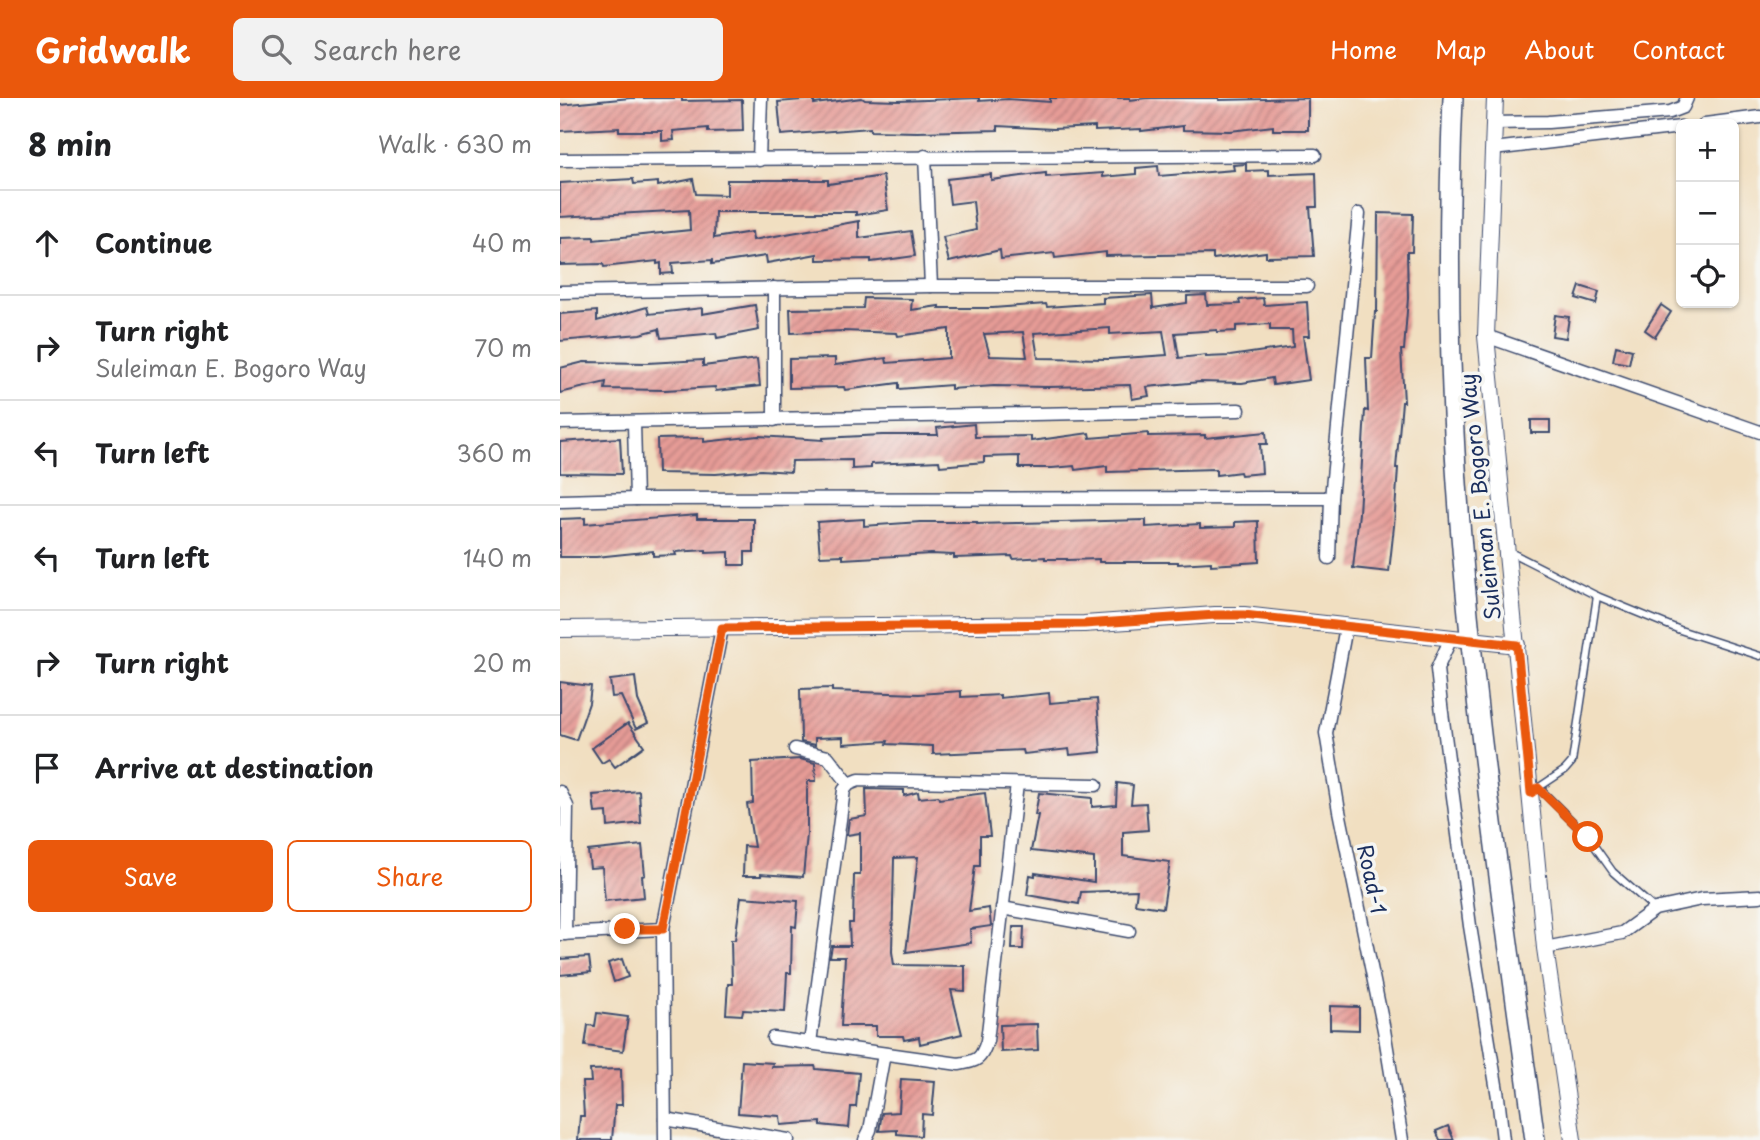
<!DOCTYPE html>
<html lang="en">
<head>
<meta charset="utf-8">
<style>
  body { margin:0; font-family:"Playpen Sans",sans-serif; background:#f2f2f2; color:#202124 }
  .controls { position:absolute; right:21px; top:21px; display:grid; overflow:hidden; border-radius:10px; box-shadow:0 2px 5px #0004 }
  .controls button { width:63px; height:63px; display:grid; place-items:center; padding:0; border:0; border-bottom:2px solid #e0e0e0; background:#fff; color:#202124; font:35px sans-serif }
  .stop { position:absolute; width:21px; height:21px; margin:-16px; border:5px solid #ea580c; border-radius:50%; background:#fff }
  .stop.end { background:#ea580c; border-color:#fff; box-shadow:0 2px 7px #0008 }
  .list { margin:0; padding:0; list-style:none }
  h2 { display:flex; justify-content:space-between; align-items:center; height:91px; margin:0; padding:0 28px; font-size:30px }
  h2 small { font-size:23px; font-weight:400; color:#757577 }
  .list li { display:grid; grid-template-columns:46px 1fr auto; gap:21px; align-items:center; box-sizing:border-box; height:105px; padding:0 28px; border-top:2px solid #e0e0e0 }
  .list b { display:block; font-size:26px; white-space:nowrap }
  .list p { margin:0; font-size:23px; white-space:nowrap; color:#757577 }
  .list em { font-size:23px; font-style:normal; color:#757577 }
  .actions { display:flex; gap:14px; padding:21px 28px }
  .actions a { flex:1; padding:16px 0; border:2px solid #ea580c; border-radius:10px; text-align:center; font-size:24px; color:#ea580c }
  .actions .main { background:#ea580c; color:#fff }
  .icon { flex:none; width:38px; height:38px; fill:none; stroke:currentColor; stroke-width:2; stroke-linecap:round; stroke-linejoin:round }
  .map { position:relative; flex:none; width:1200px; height:1042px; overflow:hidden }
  header { display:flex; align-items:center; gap:42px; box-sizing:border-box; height:98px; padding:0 35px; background:#ea580c; color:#fff }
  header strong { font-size:33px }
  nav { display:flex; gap:38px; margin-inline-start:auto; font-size:24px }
  .search { width:490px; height:63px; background:#f2f2f2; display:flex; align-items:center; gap:18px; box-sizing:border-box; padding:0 24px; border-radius:10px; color:#757577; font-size:26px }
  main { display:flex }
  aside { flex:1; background:#fff }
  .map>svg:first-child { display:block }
  .building { fill:url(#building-hatch); fill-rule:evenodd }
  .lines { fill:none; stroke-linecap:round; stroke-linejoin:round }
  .service-casing { stroke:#3b496d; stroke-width:9 }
  .minor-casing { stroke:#3b496d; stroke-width:15 }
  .tertiary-casing { stroke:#3b496d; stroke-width:18 }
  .secondary-casing { stroke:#3b496d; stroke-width:22 }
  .service { stroke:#fff; stroke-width:6 }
  .minor { stroke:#fff; stroke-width:12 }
  .tertiary { stroke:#fff; stroke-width:16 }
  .secondary { stroke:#fff; stroke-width:19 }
  .route { stroke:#ea580c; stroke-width:9 }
  .labels { text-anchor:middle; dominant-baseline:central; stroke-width:7; stroke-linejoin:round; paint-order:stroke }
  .street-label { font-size:21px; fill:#1b2f5e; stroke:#f6f6f2 }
</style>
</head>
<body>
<header>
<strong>Gridwalk</strong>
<div class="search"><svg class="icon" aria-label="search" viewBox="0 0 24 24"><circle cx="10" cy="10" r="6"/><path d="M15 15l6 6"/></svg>Search here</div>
<nav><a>Home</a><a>Map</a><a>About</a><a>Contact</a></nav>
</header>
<main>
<aside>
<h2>8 min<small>Walk · 630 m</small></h2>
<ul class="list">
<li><svg class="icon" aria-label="ahead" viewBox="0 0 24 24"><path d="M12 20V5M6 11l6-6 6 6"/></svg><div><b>Continue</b></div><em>40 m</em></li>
<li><svg class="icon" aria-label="right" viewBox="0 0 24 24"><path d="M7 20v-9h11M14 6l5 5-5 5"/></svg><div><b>Turn right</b><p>Suleiman E. Bogoro Way</p></div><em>70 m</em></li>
<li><svg class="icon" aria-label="left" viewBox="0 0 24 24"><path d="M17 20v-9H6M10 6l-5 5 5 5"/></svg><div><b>Turn left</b></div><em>360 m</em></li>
<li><svg class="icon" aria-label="left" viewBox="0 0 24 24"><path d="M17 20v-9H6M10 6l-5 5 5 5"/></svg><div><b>Turn left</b></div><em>140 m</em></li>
<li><svg class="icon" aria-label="right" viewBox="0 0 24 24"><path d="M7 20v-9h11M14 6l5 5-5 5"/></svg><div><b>Turn right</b></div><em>20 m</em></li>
<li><svg class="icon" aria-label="arrive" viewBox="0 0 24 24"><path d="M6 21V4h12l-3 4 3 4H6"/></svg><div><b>Arrive at destination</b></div></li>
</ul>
<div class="actions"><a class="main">Save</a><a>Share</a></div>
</aside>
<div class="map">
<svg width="1200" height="1042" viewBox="0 0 1200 1042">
  <defs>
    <pattern id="building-hatch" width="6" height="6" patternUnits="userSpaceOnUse" patternTransform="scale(1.75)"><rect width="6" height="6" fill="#e69b96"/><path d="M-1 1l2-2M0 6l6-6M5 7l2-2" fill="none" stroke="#ba7f7e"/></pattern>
  </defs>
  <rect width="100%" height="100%" fill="#f6f6f2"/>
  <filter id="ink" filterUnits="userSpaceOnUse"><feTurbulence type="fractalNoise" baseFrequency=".0143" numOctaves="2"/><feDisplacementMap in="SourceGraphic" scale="14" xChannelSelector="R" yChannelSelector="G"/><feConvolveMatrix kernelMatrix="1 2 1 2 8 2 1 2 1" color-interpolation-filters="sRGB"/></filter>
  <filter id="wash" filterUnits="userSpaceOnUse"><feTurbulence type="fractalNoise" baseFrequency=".00686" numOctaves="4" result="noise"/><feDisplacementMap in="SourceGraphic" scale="28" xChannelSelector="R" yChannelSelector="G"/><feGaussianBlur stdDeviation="1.57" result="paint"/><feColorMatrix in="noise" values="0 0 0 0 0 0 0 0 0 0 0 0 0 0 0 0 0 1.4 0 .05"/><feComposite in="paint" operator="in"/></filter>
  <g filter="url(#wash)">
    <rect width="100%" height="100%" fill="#f1dfc1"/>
    <g id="blocks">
      <!-- building -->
      <g class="building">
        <polygon points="70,0 122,0 122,3 182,2 183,33 148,34 148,30 113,33 114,42 102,43 102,33 59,33 59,30 0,33 0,7"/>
        <polygon points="302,0 305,2 339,3 419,0 419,3 448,1 490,4 490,0 570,0 570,2 587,0 659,0 659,2 748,0 748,32 713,32 713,28 670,33 623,32 623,28 581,33 581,31 535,33 535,29 493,31 438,28 438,32 357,34 310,33 310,30 221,37 218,4 254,1 254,6"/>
        <polygon points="686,66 686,73 709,72 709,77 756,75 757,109 750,109 754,158 706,159 706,154 653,161 653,156 546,158 546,154 495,160 494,155 441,161 440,152 389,164 383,139 416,132 413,103 390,106 387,81 431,76 431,82 486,75 486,79 543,75 543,79 576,76 576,70 598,68 599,78 674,72 673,67"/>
        <polygon points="323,78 328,112 296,117 296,114 155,114 154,140 192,134 193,142 299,123 299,140 351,133 355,158 311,164 311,161 257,162 257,156 207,165 206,158 152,166 152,162 112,165 113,175 101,176 101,165 97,166 97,163 44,169 43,166 0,167 0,140 34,139 34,142 130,132 129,112 0,119 0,85 73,81 74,86 98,84 98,88 133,81 136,96 167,97 167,82 268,82 268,86"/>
        <polygon points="818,115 853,116 852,154 847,154 848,200 844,252 841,252 844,304 842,304 836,370 838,370 834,428 829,474 793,470 799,415 805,312 808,313 806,260 812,260 815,214 817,214"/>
        <polygon points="1020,188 1039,194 1036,206 1016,200"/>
        <path d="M592 197 593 210 627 205V198L646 197 647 207 680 206 679 202 703 200 704 207 747 204 749 238H743L749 282 713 287 712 280 682 285 640 284 587 289 589 298 572 301 570 287 488 289 434 288 391 291V287L339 291V285L285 292 284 289 229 290V261L275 260V267L326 260 327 265 389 260V231L338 238 337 235 283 233 231 235 230 211 303 210 304 200 352 201 351 212 379 208V210H433L486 206 487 209 543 205V200ZM710 226V232H732L733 249 670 258 646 259V257L619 260 615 235 657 232V234L676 233V228ZM550 230V236L603 233 607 257 549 261 478 260 474 235ZM463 234 467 259 430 258 424 236Z"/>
        <polygon points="195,207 199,232 157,240 156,235 101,240 99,231 80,236 0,243 0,216 37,213 37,223 87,209 89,216 142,210 142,216"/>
        <polygon points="1101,207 1111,214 1095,239 1085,232"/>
        <polygon points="995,217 1009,219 1006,240 992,238"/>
        <polygon points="1056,248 1072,252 1069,266 1053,263"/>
        <polygon points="197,261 200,288 156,293 155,289 105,292 45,291 46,284 0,295 0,270 24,264 87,265 143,262 143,268"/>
        <rect x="971" y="322" width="19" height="13"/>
        <polygon points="414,326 415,339 471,338 471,343 529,335 530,340 588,335 588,338 645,337 645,340 706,334 707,346 700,346 702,375 681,377 680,374 656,377 656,371 547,374 547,368 515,372 514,368 492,370 459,370 459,358 424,359 424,364 380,368 379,363 311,366 311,370 292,371 292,362 232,363 231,374 201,372 156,376 98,375 97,341 144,340 144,344 198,338 263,342 263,340 322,337 378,337 377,330"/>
        <polygon points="60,340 62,376 0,375 0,344"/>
        <polygon points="137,417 137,421 194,421 194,454 185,454 185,467 169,467 169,454 146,455 146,452 115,454 116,457 93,458 93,453 36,459 0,459 0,421 25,420 25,426"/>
        <polygon points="304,421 304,428 360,424 417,424 417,426 586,422 586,429 640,426 640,430 675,429 675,424 698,423 699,464 651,467 651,464 618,466 618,464 539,464 539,461 507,462 507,461 485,461 485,459 453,461 452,458 394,460 394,457 371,456 283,461 283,457 260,458 257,424"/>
        <polygon points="75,579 78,602 88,625 76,631 61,598 52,599 50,582"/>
        <polygon points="0,584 31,588 29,605 16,642 0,637"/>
        <polygon points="272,590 272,593 359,596 401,593 401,599 440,597 440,600 489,595 490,605 537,601 541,654 510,657 509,651 464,656 463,652 373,656 373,648 327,646 328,643 283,646 283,639 255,640 255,647 241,644 240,591"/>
        <polygon points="68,625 84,648 55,669 49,661 42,665 32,650"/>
        <polygon points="240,661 255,665 256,683 248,683 247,692 247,736 243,779 201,776 201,778 183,778 184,748 194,749 187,706 193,705 192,664"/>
        <polygon points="557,685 573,687 571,706 586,705 588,732 563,734 563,758 610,764 603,810 575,806 577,792 521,794 519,806 467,797 470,777 475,778 475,775 534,784 534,760 471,753 478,717 475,717 479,695 532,700 532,709 556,707"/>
        <polygon points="306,691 344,692 344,698 358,694 359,700 378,698 379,701 425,695 430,738 420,738 420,768 415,768 409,813 429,810 431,828 410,831 411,845 346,854 358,759 334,760 332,854 334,867 405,868 405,893 391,892 402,936 360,946 359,939 344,942 343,938 316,938 316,928 281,928 285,859 270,859 272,848 290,848 289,825 293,825 294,777 300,777 300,735 287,737 289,721 307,718"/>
        <polygon points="79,693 81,725 48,729 47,714 35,715 33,697"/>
        <polygon points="82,747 85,777 82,778 84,799 45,803 42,769 30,770 28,753"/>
        <polygon points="181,799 238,803 236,829 232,828 231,875 227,875 225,914 183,912 182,917 166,916 168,886 172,886 171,842 175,842"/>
        <polygon points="453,829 464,829 463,851 452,851"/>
        <polygon points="29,859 31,874 0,877 0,861"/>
        <polygon points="62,861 68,879 54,884 48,865"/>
        <polygon points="770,908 799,909 799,932 770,931"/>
        <polygon points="37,915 68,919 63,953 25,948 28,927 35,928"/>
        <polygon points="477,926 478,952 441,954 440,927"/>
        <polygon points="182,963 213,965 212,969 255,968 256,971 299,975 296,1009 291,1009 289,1030 261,1027 261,1024 221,1027 220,1018 178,1015"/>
        <polygon points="61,971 62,1007 55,1007 52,1042 18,1042 20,1018 24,1018 22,984 31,984 30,972"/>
        <polygon points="341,981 375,983 372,1017 362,1016 361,1038 337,1036 337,1032 319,1033 322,1015 339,1014"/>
        <polygon points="888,1028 894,1042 880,1042 876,1033"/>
      </g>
    </g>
  </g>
  <g filter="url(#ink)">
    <use href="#blocks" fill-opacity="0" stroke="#3b496d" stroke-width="2"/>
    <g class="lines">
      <!-- service casing -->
      <g class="service-casing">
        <g id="service">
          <polyline points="950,454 1037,498 1120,532 1200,558"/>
          <polyline points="979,690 1028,739 1053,774 1095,811"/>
          <polyline points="972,694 1005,672 1012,664 1037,498"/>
        </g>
      </g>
      <!-- minor casing -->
      <g class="minor-casing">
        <g id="minor">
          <polyline points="934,25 988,24 1110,14 1123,9 1127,0"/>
          <polyline points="1145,26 1200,19"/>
          <polyline points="933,51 1121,29"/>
          <polyline points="365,58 371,188"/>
          <polyline points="0,62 755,57"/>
          <polyline points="199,62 201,0"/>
          <polyline points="0,194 371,188 747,188"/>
          <polyline points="926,238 1200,334"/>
          <polyline points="214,322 214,190"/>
          <polyline points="0,325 679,312"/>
          <polyline points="74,325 76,401"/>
          <polyline points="0,403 76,401 771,400"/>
          <polyline points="769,460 771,400 799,116"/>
          <polyline points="786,529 766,635 779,713 824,932 842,1042"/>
          <polyline points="891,540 877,571 881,607 910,828 938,999 943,1042"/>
          <polyline points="235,651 268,659 289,686"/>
          <polyline points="0,694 7,708 5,836"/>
          <polyline points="442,810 569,833"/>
          <polyline points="103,831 105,1042"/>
          <polyline points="0,836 103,831 162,530"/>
          <polyline points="985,850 1062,835 1095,811 1142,801 1200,798"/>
          <path d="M213 940 399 966C417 963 421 962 427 943L457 686"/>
          <polyline points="250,945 284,692 289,686 299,682 536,687"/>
          <polyline points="105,1021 228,1042"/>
          <polyline points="305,1042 310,1032 324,956"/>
        </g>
      </g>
      <!-- tertiary casing -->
      <g class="tertiary-casing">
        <g id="tertiary">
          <polyline points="935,0 926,238 985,850 1013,1042"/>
          <polyline points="0,531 524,526 655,517 684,517 957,547"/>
        </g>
      </g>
      <!-- secondary casing -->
      <g class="secondary-casing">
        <path id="secondary" d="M893 0C888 118 888 236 895 354 909 585 944 813 975 1042"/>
      </g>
      <!-- service -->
      <use href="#service" class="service"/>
      <!-- minor -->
      <use href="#minor" class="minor"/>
      <!-- tertiary -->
      <use href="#tertiary" class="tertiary"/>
      <!-- secondary -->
      <use href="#secondary" class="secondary"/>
    </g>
  </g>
  <g class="lines" filter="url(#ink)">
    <!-- route -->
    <polyline class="route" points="65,831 103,831 162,530 524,526 656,517 684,517 957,547 971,695 978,690 1028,739"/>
  </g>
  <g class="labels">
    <!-- street labels -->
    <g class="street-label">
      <text transform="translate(919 399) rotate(-96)">Suleiman E. Bogoro Way</text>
      <text transform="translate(813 781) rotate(78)">Road-1</text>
    </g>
  </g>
</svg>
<div class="controls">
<button>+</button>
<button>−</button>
<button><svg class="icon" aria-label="locate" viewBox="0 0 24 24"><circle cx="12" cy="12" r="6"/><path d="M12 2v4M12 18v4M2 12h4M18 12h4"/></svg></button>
</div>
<div class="stop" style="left:1028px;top:739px"></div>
<div class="stop end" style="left:65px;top:831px"></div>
</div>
</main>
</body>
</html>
